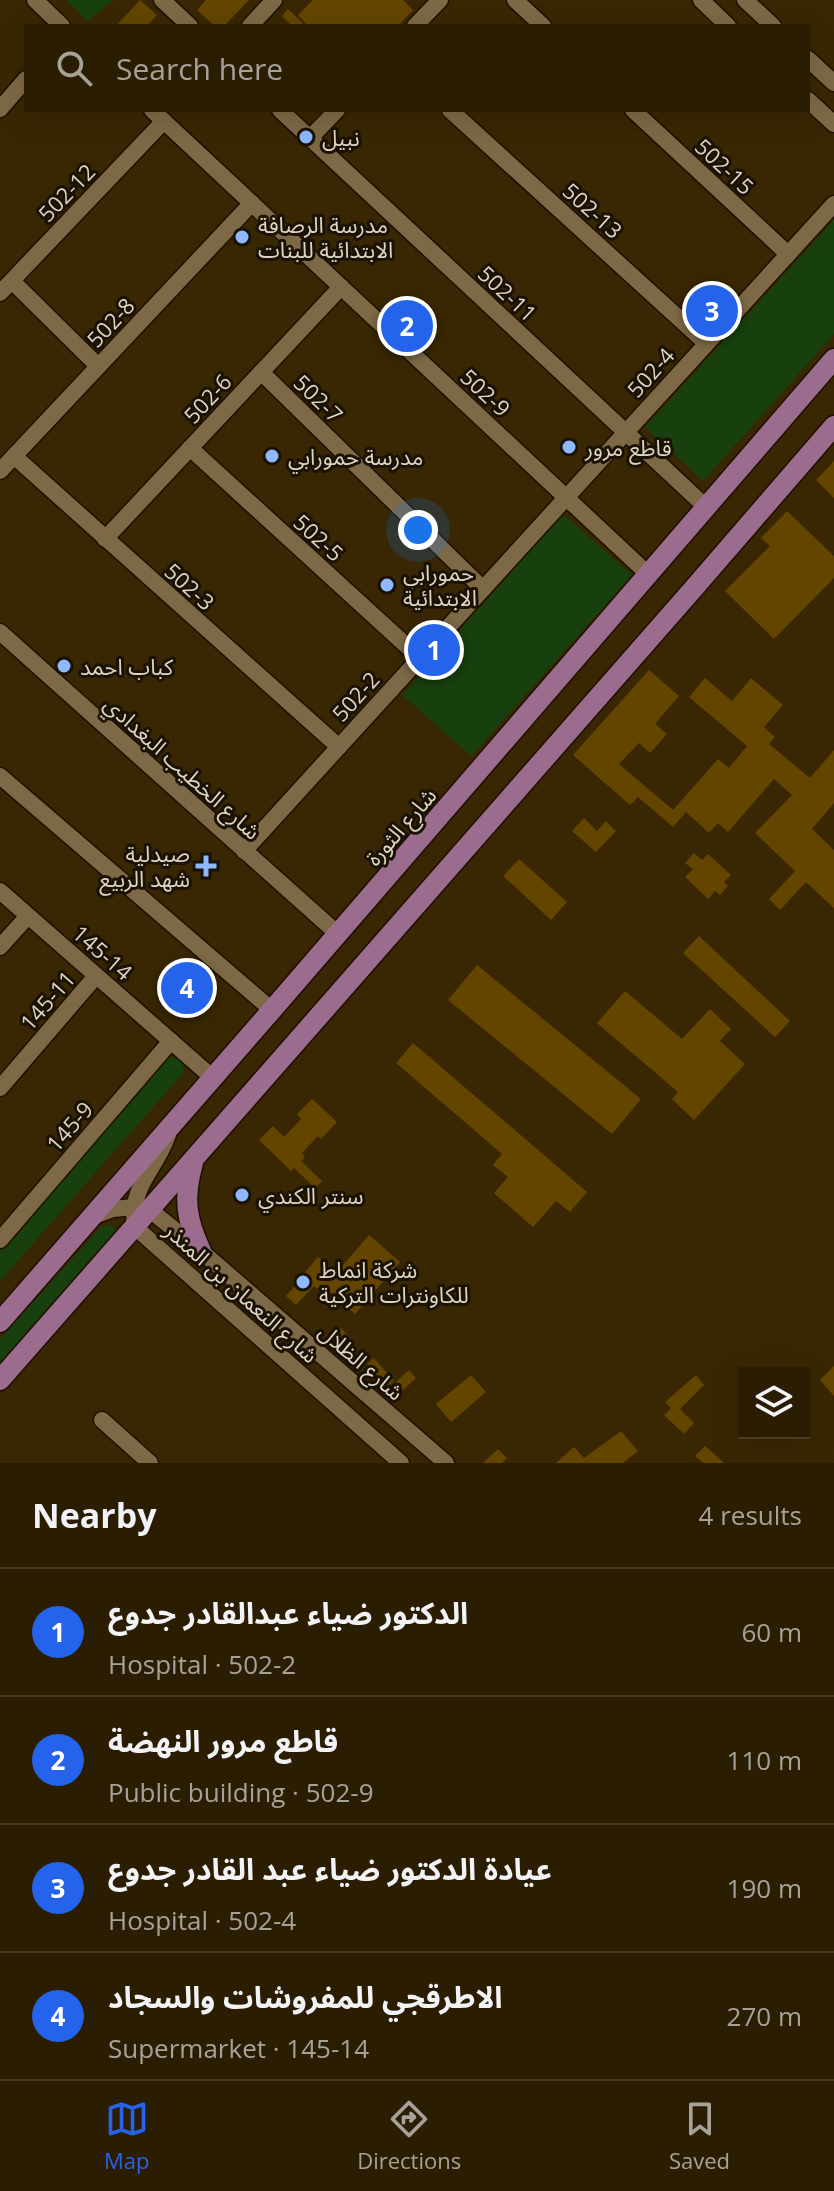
<!DOCTYPE html>
<html lang="en">
<head>
<meta charset="utf-8">
<style>
  body { margin:0; font-family:"Open Sans","Noto Sans Arabic",sans-serif; background:#372a11; color:#f1f3f6 }
  .controls { position:absolute; right:24px; bottom:24px; display:grid; overflow:hidden; border-radius:0px; box-shadow:0 8px 32px #0002 }
  .controls button { width:72px; height:72px; display:grid; place-items:center; padding:0; border:0; border-bottom:2px solid #473b24; background:#2b1d02; color:#f1f3f6; font:40px sans-serif }
  .you { position:absolute; left:418px; top:530px; width:28px; height:28px; margin:-20px; border:6px solid #fff; border-radius:50%; background:#1a73e8; box-shadow:0 0 0 12px #1a73e833 }
  .badge { display:grid; place-items:center; width:52px; height:52px; border-radius:50%; background:#2563eb; color:#fff; font-size:26px; font-weight:700 }
  .pin { position:absolute; translate:-50% -50%; border:4px solid #fff; box-shadow:0 2px 8px #0006 }
  .list { margin:0; padding:0; list-style:none }
  h2 { display:flex; justify-content:space-between; align-items:center; height:104px; margin:0; padding:0 32px; font-size:34px }
  h2 small { font-size:26px; font-weight:400; color:#a6a299 }
  .list li { display:grid; grid-template-columns:52px 1fr auto; gap:24px; align-items:center; box-sizing:border-box; height:128px; padding:0 32px; border-top:2px solid #473b24 }
  .list b { display:block; font-size:30px; white-space:nowrap }
  .list p { margin:0; font-size:26px; white-space:nowrap; color:#a6a299 }
  .list em { font-size:26px; font-style:normal; color:#a6a299 }
  .icon { flex:none; width:44px; height:44px; fill:none; stroke:currentColor; stroke-width:2; stroke-linecap:round; stroke-linejoin:round }
  .map { position:relative; flex:none; width:834px; height:1463px; overflow:hidden }
  .search { position:absolute; background:#2b1d02; box-shadow:0 8px 32px #0002; left:24px; right:24px; top:24px; height:88px; display:flex; align-items:center; gap:20px; box-sizing:border-box; padding:0 28px; border-radius:0px; color:#a6a299; font-size:30px }
  .sheet { height:616px; background:#2b1d02 }
  nav { display:flex; justify-content:space-around; align-items:center; box-sizing:border-box; height:112px; border-top:2px solid #473b24; background:#2b1d02; font-size:22px; color:#a6a299 }
  nav a { display:grid; justify-items:center; gap:4px }
  nav .on { color:#2563eb }
  .map>svg:first-child { display:block }
  .green { fill:#17400e }
  .building { fill:#644500 }
  .lines { fill:none; stroke-linecap:round; stroke-linejoin:round }
  .minor-casing { stroke:#1e1000; stroke-width:19 }
  .major-casing { stroke:#1e1000; stroke-width:23 }
  .minor { stroke:#7e6946; stroke-width:16 }
  .major { stroke:#9c6c8e; stroke-width:20 }
  .poi-dot { fill:#8fb8fd; stroke:#1a1205; stroke-width:3 }
  .labels { text-anchor:middle; dominant-baseline:central; stroke-width:6; stroke-linejoin:round; paint-order:stroke }
  .poi-label { font-size:22px; fill:#dfd4c1; stroke:#1a1205; text-anchor:start }
  .street-label { font-size:22px; fill:#dfd4c1; stroke:#1a1205 }
</style>
</head>
<body>
<div class="map">
<svg width="834" height="1463" viewBox="0 0 834 1463">
  <rect width="100%" height="100%" fill="#392703"/>
  <!-- green -->
  <g class="green">
    <polygon points="66,0 113,0 88,21"/>
    <polygon points="834,220 834,334 703,481 645,427"/>
    <polygon points="563,514 632,575 471,756 402,695"/>
    <polygon points="172,1057 182,1060 184,1072 0,1281 0,1249 167,1059"/>
    <polygon points="106,1225 112,1225 116,1230 0,1362 0,1339 100,1228"/>
  </g>
  <!-- building -->
  <g class="building">
    <polygon points="140,0 157,15 147,26 116,26"/>
    <polygon points="206,0 249,0 224,26 215,26 197,10"/>
    <polygon points="313,0 403,0 413,10 398,26 308,26 298,15"/>
    <polygon points="288,9 306,26 292,26 282,16"/>
    <polygon points="834,461 834,498 816,480"/>
    <polygon points="787,511 834,556 834,578 774,639 725,591 770,546 761,538"/>
    <polygon points="649,670 679,696 655,724 667,734 650,753 639,743 619,764 673,810 718,759 729,768 747,746 689,697 705,678 732,701 751,678 783,705 764,727 775,737 769,744 810,778 834,750 834,803 812,829 834,850 834,908 806,882 780,910 769,899 795,871 755,833 792,795 774,779 728,832 718,823 709,833 686,812 673,827 638,797 630,805 573,755"/>
    <polygon points="584,818 597,831 606,821 616,831 596,852 572,831"/>
    <polygon points="694,853 702,860 708,854 731,875 724,882 728,886 720,895 715,891 708,899 685,877 693,869 685,863"/>
    <polygon points="519,859 567,902 551,920 503,876"/>
    <polygon points="699,936 790,1021 775,1037 683,953"/>
    <polygon points="477,965 641,1099 612,1134 448,1000"/>
    <polygon points="625,991 682,1039 710,1009 731,1029 720,1041 745,1064 694,1120 672,1099 678,1092 597,1023"/>
    <polygon points="413,1043 587,1192 570,1212 556,1201 533,1227 494,1193 508,1177 493,1165 502,1154 396,1063"/>
    <polygon points="312,1099 337,1122 321,1139 318,1136 302,1153 305,1157 301,1161 322,1181 315,1188 294,1168 291,1171 259,1140 273,1126 284,1137 301,1119 297,1114"/>
    <polygon points="369,1235 400,1262 355,1314 321,1284 317,1289 314,1286 296,1305 286,1296 303,1277 302,1276 318,1257 336,1273"/>
    <polygon points="341,1328 354,1342 347,1350 332,1336"/>
    <polygon points="374,1358 394,1381 387,1387 367,1364"/>
    <polygon points="834,1366 834,1396 820,1380"/>
    <polygon points="409,1370 416,1378 403,1390 396,1382"/>
    <polygon points="471,1375 486,1392 451,1422 436,1404"/>
    <polygon points="696,1375 704,1385 680,1409 694,1423 684,1434 664,1415 671,1408 665,1402"/>
    <polygon points="621,1431 638,1451 623,1463 556,1463 574,1447 584,1458"/>
    <polygon points="705,1446 724,1463 703,1463 695,1456"/>
    <polygon points="498,1449 507,1458 502,1463 483,1463"/>
  </g>
  <g class="lines">
    <!-- minor casing -->
    <g class="minor-casing">
      <g id="minor">
        <polyline points="35,0 62,26"/>
        <polyline points="162,0 190,26"/>
        <polyline points="515,0 543,26"/>
        <polyline points="701,0 728,26"/>
        <polyline points="745,0 773,26"/>
        <polyline points="250,26 274,0"/>
        <polyline points="415,26 440,0"/>
        <polyline points="808,59 834,83"/>
        <polyline points="808,100 834,124"/>
        <polyline points="0,109 26,79"/>
        <polyline points="152,110 649,575"/>
        <polyline points="280,110 707,508"/>
        <polyline points="450,110 706,343"/>
        <polyline points="633,110 788,254"/>
        <polyline points="310,138 337,110"/>
        <polyline points="12,281 98,366"/>
        <polyline points="0,293 164,121"/>
        <polyline points="261,372 483,589"/>
        <polyline points="190,448 420,658"/>
        <polyline points="14,456 339,747"/>
        <polyline points="0,471 252,203"/>
        <polyline points="105,539 341,287"/>
        <polyline points="0,632 338,934"/>
        <polyline points="0,776 272,1010"/>
        <polyline points="244,851 834,204"/>
        <polyline points="0,891 213,1078"/>
        <polyline points="0,947 28,916"/>
        <polyline points="0,1088 96,976"/>
        <path d="M168 1135C156 1170 129 1186 135 1227L401 1463"/>
        <polyline points="91,1217 113,1209 134,1207 150,1210 201,1251 446,1463"/>
        <polyline points="0,1240 171,1041"/>
        <polyline points="102,1420 150,1463"/>
      </g>
    </g>
    <!-- major casing -->
    <g class="major-casing">
      <g id="major">
        <path d="M193 1163C183 1198 186 1219 201 1251"/>
        <polyline points="0,1322 272,1010 834,359"/>
        <polyline points="0,1380 694,588 834,426"/>
      </g>
    </g>
    <!-- minor -->
    <use href="#minor" class="minor"/>
    <!-- major -->
    <use href="#major" class="major"/>
  </g>
  <!-- markers -->
  <g class="poi-dot">
    <circle cx="306" cy="137" r="8"/>
    <circle cx="242" cy="237" r="8"/>
    <circle cx="569" cy="447" r="8"/>
    <circle cx="272" cy="456" r="8"/>
    <circle cx="387" cy="585" r="8"/>
    <circle cx="64" cy="666" r="8"/>
    <path d="M202 854h8v8h8v8h-8v8h-8v-8h-8v-8h8z"/>
    <circle cx="242" cy="1195" r="8"/>
    <circle cx="303" cy="1282" r="8"/>
  </g>
  <g class="labels">
    <!-- poi labels -->
    <g class="poi-label">
      <text x="322" y="137">نبيل</text>
      <text x="258" y="224">مدرسة الرصافة<tspan x="258" dy="25">الابتدائية للبنات</tspan></text>
      <text x="585" y="447">قاطع مرور</text>
      <text x="288" y="456">مدرسة حمورابي</text>
      <text x="403" y="572">حمورابي<tspan x="403" dy="25">الابتدائية</tspan></text>
      <text x="80" y="666">كباب احمد</text>
      <text x="190" y="853" text-anchor="end">صيدلية<tspan x="190" dy="25">شهد الربيع</tspan></text>
      <text x="258" y="1195">سنتر الكندي</text>
      <text x="319" y="1269">شركة انماط<tspan x="319" dy="25">للكاونترات التركية</tspan></text>
    </g>
    <!-- street labels -->
    <g class="street-label">
      <text transform="translate(725 166) rotate(43)">502-15</text>
      <text transform="translate(66 192) rotate(-46)">502-12</text>
      <text transform="translate(593 210) rotate(42)">502-13</text>
      <text transform="translate(508 293) rotate(43)">502-11</text>
      <text transform="translate(110 322) rotate(-47)">502-8</text>
      <text transform="translate(650 372) rotate(-48)">502-4</text>
      <text transform="translate(486 392) rotate(43)">502-9</text>
      <text transform="translate(207 398) rotate(-47)">502-6</text>
      <text transform="translate(319 398) rotate(44)">502-7</text>
      <text transform="translate(319 537) rotate(42)">502-5</text>
      <text transform="translate(190 586) rotate(42)">502-3</text>
      <text transform="translate(355 696) rotate(-48)">502-2</text>
      <text transform="translate(183 767) rotate(42)">شارع الخطيب البغدادي</text>
      <text transform="translate(400 826) rotate(-49)">شارع الثورة</text>
      <text transform="translate(103 952) rotate(41)">145-14</text>
      <text transform="translate(47 1000) rotate(-49)">145-11</text>
      <text transform="translate(69 1126) rotate(-49)">145-9</text>
      <text transform="translate(242 1292) rotate(42)">شارع النعمان بن المنذر</text>
      <text transform="translate(362 1361) rotate(41)">شارع الظلال</text>
    </g>
  </g>
</svg>
<div class="controls">
<button><svg class="icon" aria-label="layers" viewBox="0 0 24 24"><path d="M12 4l9 5-9 5-9-5zM3 14l9 5 9-5"/></svg></button>
</div>
<div class="you"></div>
<div class="pin badge" style="left:434px;top:650px">1</div>
<div class="pin badge" style="left:407px;top:326px">2</div>
<div class="pin badge" style="left:712px;top:311px">3</div>
<div class="pin badge" style="left:187px;top:988px">4</div>
<div class="search"><svg class="icon" aria-label="search" viewBox="0 0 24 24"><circle cx="10" cy="10" r="6"/><path d="M15 15l6 6"/></svg>Search here</div>
</div>
<section class="sheet">
<h2>Nearby<small>4 results</small></h2>
<ul class="list">
<li><span class="badge">1</span><div><b>الدكتور ضياء عبدالقادر جدوع</b><p>Hospital · 502-2</p></div><em>60 m</em></li>
<li><span class="badge">2</span><div><b>قاطع مرور النهضة</b><p>Public building · 502-9</p></div><em>110 m</em></li>
<li><span class="badge">3</span><div><b>عيادة الدكتور ضياء عبد القادر جدوع</b><p>Hospital · 502-4</p></div><em>190 m</em></li>
<li><span class="badge">4</span><div><b>الاطرقجي للمفروشات والسجاد</b><p>Supermarket · 145-14</p></div><em>270 m</em></li>
</ul>
</section>
<nav>
<a class="on"><svg class="icon" aria-label="map" viewBox="0 0 24 24"><path d="M3 6l6-2 6 2 6-2v14l-6 2-6-2-6 2zM9 4v14M15 6v14"/></svg>Map</a>
<a><svg class="icon" aria-label="directions" viewBox="0 0 24 24"><path d="M12 3l9 9-9 9-9-9zM9 14v-3h6M13 9l2 2-2 2"/></svg>Directions</a>
<a><svg class="icon" aria-label="saved" viewBox="0 0 24 24"><path d="M7 4h10v16l-5-4-5 4z"/></svg>Saved</a>
</nav>
</body>
</html>
